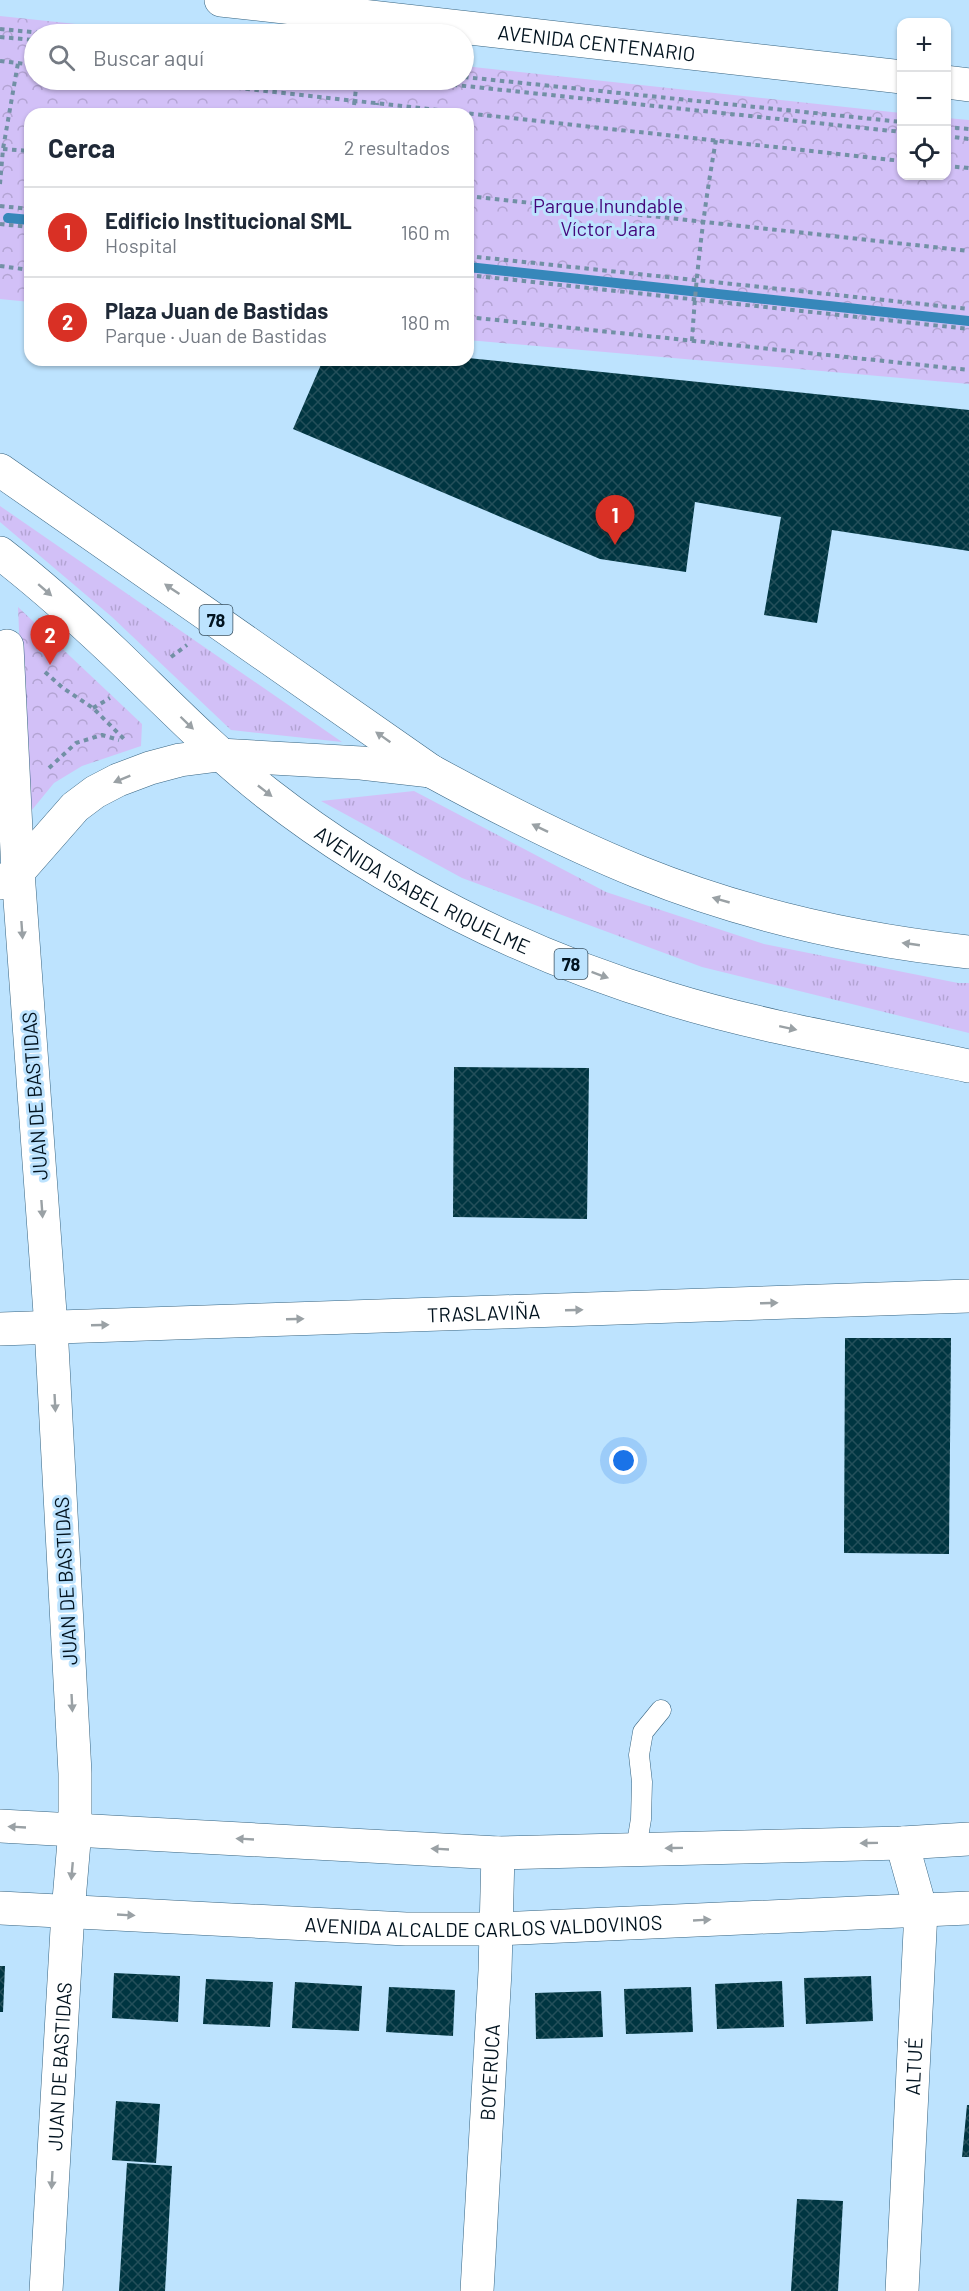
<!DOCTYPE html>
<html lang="es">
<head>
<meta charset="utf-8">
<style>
  body { margin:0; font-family:Barlow,sans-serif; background:#f6f6f7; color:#1f2937 }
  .controls { position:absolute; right:18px; top:18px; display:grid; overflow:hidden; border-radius:12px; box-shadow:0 2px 4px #0004 }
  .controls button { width:54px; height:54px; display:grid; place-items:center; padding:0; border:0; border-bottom:2px solid #e0e1e3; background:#fff; color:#1f2937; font:30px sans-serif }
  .you { position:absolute; left:624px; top:1461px; width:21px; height:21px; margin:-15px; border:4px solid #fff; border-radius:50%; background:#1a73e8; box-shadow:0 0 0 9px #1a73e833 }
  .badge { display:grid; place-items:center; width:39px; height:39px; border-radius:50%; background:#d93025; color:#fff; font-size:20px; font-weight:700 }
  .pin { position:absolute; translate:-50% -50px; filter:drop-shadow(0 2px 3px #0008) }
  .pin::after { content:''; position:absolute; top:32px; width:21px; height:18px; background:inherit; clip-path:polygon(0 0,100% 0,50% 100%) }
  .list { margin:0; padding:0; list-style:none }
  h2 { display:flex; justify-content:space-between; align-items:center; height:78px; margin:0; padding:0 24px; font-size:26px }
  h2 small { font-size:20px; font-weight:400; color:#747a83 }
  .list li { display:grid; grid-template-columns:39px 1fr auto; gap:18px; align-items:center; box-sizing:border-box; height:90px; padding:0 24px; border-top:2px solid #e0e1e3 }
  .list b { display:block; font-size:22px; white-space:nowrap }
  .list p { margin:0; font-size:20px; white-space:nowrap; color:#747a83 }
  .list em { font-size:20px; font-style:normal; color:#747a83 }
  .icon { flex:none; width:33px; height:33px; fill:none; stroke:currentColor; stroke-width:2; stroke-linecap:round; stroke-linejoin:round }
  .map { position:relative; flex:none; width:969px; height:2291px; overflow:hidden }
  .search { position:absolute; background:#fff; box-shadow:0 2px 4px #0004; left:24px; top:24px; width:450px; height:66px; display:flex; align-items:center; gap:15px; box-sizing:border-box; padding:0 21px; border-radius:33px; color:#747a83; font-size:22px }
  .panel { position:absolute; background:#fff; box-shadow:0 2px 4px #0004; left:24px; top:108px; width:450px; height:258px; border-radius:18px }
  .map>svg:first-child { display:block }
  .grass { fill:url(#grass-tufts) }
  .forest { fill:url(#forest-crowns) }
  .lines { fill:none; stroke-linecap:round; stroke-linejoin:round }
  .stream { stroke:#3687ba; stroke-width:10 }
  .building { fill:url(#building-cross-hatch) }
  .lane-casing { stroke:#376481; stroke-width:21 }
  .street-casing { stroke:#376481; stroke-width:34 }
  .secondary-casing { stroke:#376481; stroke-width:34 }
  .highway-casing { stroke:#376481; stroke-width:34 }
  .path { stroke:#7290a5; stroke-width:4; stroke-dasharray:4.5 4.5; stroke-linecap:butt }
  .lane { stroke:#fff; stroke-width:20 }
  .street { stroke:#fff; stroke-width:33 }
  .secondary { stroke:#fff; stroke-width:33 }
  .highway { stroke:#fff; stroke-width:33 }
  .oneway { fill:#9aa1a5 }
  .labels { text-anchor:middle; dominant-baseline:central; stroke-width:6; stroke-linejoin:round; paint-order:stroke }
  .shield { fill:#bde3fe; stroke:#3a5162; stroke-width:1.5 }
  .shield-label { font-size:18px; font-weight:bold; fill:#02131f }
  .street-label { font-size:20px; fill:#02131f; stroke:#bde3fe }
  .park-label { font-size:20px; fill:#44067a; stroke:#bde3fe }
</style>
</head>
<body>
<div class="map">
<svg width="969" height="2291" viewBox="0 0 969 2291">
  <defs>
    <pattern id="grass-tufts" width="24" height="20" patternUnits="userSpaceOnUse" patternTransform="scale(1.5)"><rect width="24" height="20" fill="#d2c0f7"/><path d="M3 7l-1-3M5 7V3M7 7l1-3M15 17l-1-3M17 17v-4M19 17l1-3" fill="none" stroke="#b3a4d3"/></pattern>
    <pattern id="forest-crowns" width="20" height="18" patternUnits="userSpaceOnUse" patternTransform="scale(1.5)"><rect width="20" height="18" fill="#d2c0f7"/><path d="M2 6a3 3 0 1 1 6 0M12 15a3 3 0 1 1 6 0" fill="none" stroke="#b3a4d3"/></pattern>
    <pattern id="building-cross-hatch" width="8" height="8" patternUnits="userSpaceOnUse" patternTransform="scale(1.5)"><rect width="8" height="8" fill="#003541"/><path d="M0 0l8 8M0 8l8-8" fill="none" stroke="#244f5a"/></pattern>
  </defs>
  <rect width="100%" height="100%" fill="#bde3fe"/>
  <!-- grass -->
  <g class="grass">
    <polygon points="0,506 342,742 231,730 112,617 0,522"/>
    <polygon points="414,791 606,892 764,944 958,983 969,983 969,1033 702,967 462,878 321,801"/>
  </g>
  <!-- forest -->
  <g class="forest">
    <polygon points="0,16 171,34 34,34 34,80 464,80 464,66 901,113 902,176 946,176 947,118 969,120 969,384 468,340 468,114 30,114 30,302 0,299"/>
    <polygon points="18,607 142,724 141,746 82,766 54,783 27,816"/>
  </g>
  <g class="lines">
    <!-- stream -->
    <g class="stream">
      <polyline points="8,218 30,220"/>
      <polyline points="468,267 969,321"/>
    </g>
  </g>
  <!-- building -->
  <g class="building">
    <polygon points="468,358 969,410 969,551 832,530 817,623 764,615 781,517 695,502 686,572 600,559 293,429 323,360 468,360"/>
    <polygon points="454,1067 589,1068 587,1219 453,1217"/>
    <polygon points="845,1338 951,1338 949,1554 844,1553"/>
    <polygon points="0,1966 5,1966 3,2012 0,2012"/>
    <polygon points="114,1973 180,1976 178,2022 112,2018"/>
    <polygon points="871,1976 873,2021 806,2024 804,1978"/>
    <polygon points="206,1979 273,1982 270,2027 203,2024"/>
    <polygon points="782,1981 784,2027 717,2029 715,1984"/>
    <polygon points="295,1982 362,1986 359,2031 292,2028"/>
    <polygon points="389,1987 455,1990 453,2036 386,2032"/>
    <polygon points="691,1987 693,2032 626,2034 624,1989"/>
    <polygon points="601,1991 603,2037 536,2039 535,1993"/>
    <polygon points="116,2101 160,2104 156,2163 112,2160"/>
    <polygon points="967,2105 969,2105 969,2157 962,2157"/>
    <polygon points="127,2163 172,2166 165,2291 119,2291"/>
    <polygon points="797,2199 843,2201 838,2291 791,2291"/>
  </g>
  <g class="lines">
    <!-- lane casing -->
    <g class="lane-casing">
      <polyline id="lane" points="636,1849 641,1819 642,1782 639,1755 643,1732 661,1710"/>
    </g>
    <!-- street casing -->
    <g class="street-casing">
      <g id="street">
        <polyline points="0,883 18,872 7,646"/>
        <path id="s1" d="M0 1329 969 1296"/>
        <path id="s2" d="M46 2291 68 1912"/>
        <path id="s3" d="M477 2291 495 1971 498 1853"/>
        <path id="s4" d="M902 2291 921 1911 902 1843"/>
      </g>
    </g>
    <!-- secondary casing -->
    <g class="secondary-casing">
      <g id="secondary">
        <path id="s5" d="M221 0 902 77"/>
        <polyline points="946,82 969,85"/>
        <polyline points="0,1826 498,1853 902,1843 969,1839"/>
        <path id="s6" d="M0 1908 406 1929H496L969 1908"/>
        <polyline points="68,1912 75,1830 75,1773 51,1327 18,872 75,807 95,792 118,780 150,768 180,760 219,755 361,763 431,771"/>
      </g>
    </g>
    <!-- highway casing -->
    <g class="highway-casing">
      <g id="highway">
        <path d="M0 470 431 771C499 808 567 843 639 872 743 914 857 940 969 952"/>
        <path id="s7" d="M0 553C40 584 78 618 115 653 165 701 213 751 268 794 385 885 524 955 667 998 764 1028 869 1045 969 1066"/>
      </g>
    </g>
    <!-- path -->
    <g class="path">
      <polyline points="0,29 52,34"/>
      <polyline points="0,37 34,40"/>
      <polyline points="0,61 34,65"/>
      <polyline points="464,77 902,122"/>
      <polyline points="165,80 902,161"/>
      <polyline points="408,80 902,132"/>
      <polyline points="353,114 357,80"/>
      <polyline points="376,114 377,103"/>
      <polyline points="946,127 969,129"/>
      <polyline points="946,136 969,139"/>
      <polyline points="3,149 30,151"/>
      <polyline points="946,166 969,168"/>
      <polyline points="0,184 3,149 18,63"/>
      <polyline points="468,196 969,251"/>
      <polyline points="0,206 30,209"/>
      <polyline points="0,224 30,227"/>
      <polyline points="468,256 969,309"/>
      <polyline points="0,266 30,270"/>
      <polyline points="468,275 969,329"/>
      <polyline points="468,317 969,370"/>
      <path d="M692 341C696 273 704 207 716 140"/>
      <polyline points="171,657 187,645"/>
      <polyline points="45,672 63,688 93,708 124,739"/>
      <polyline points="93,708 110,698"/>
      <polyline points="49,768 76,743 102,735 119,740"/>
    </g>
    <!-- lane -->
    <use href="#lane" class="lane"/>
    <!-- street -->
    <use href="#street" class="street"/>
    <!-- secondary -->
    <use href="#secondary" class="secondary"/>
    <!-- highway -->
    <use href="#highway" class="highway"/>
  </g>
  <!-- one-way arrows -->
  <defs><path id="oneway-solid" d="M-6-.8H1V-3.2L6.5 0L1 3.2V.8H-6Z" transform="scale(1.5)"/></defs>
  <g class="oneway">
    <use href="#oneway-solid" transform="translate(172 589) rotate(-146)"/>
    <use href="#oneway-solid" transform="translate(45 590) rotate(41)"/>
    <use href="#oneway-solid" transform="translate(187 723) rotate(44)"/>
    <use href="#oneway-solid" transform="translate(383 737) rotate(-145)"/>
    <use href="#oneway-solid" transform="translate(122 779) rotate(158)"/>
    <use href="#oneway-solid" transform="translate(265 791) rotate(38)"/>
    <use href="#oneway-solid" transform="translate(540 828) rotate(-154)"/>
    <use href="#oneway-solid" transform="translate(721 900) rotate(-164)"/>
    <use href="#oneway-solid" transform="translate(22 930) rotate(86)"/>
    <use href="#oneway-solid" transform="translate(911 944) rotate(-172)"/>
    <use href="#oneway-solid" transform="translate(600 975) rotate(20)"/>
    <use href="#oneway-solid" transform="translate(788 1028) rotate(12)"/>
    <use href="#oneway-solid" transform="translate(42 1209) rotate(86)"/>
    <use href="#oneway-solid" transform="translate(769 1303) rotate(-2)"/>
    <use href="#oneway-solid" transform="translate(574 1310) rotate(-2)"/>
    <use href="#oneway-solid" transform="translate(295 1319) rotate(-2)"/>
    <use href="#oneway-solid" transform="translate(100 1325) rotate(-2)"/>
    <use href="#oneway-solid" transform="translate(55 1403) rotate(87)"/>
    <use href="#oneway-solid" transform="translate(72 1703) rotate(87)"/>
    <use href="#oneway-solid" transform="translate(17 1827) rotate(-177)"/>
    <use href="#oneway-solid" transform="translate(245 1839) rotate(-177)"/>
    <use href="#oneway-solid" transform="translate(869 1843) rotate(179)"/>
    <use href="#oneway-solid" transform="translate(674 1848) rotate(179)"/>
    <use href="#oneway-solid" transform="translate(440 1849) rotate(-177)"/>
    <use href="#oneway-solid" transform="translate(72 1871) rotate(95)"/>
    <use href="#oneway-solid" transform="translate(126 1915) rotate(3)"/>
    <use href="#oneway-solid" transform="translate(702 1920) rotate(-3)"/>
    <use href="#oneway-solid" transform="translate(52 2180) rotate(93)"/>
  </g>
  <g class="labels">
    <!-- shield labels -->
    <g class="shield">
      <rect x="199.5" y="605" width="33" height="30" rx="4.5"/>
      <rect x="554.5" y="949" width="33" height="30" rx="4.5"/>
    </g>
    <g class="shield-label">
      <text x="216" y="620">78</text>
      <text x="571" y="964">78</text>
    </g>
    <!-- street labels -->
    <g class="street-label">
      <text stroke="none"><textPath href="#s5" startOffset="378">AVENIDA CENTENARIO</textPath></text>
      <text stroke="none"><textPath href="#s7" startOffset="543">AVENIDA ISABEL RIQUELME</textPath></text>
      <text transform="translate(34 1096) rotate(-94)">JUAN DE BASTIDAS</text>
      <text stroke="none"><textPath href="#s1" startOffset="484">TRASLAVIÑA</textPath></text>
      <text transform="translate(65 1581) rotate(-93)">JUAN DE BASTIDAS</text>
      <text stroke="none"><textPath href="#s6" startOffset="484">AVENIDA ALCALDE CARLOS VALDOVINOS</textPath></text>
      <text stroke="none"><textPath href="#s2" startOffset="225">JUAN DE BASTIDAS</textPath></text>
      <text stroke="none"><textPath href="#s4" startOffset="225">ALTUÉ</textPath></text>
      <text stroke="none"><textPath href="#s3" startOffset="219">BOYERUCA</textPath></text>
    </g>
    <!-- park labels -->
    <g class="park-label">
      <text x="608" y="205">Parque Inundable<tspan x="608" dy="23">Víctor Jara</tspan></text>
    </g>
  </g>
</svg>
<div class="controls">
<button>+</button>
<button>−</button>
<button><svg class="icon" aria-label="locate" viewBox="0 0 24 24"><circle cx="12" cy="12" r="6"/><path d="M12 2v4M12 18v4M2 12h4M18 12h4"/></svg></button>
</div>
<div class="you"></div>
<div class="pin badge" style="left:615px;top:545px">1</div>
<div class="pin badge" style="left:50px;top:665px">2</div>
<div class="search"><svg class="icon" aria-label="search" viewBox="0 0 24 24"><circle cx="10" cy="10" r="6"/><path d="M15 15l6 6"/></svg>Buscar aquí</div>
<section class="panel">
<h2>Cerca<small>2 resultados</small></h2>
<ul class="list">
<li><span class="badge">1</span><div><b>Edificio Institucional SML</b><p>Hospital</p></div><em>160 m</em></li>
<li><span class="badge">2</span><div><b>Plaza Juan de Bastidas</b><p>Parque · Juan de Bastidas</p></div><em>180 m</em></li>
</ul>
</section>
</div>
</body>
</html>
